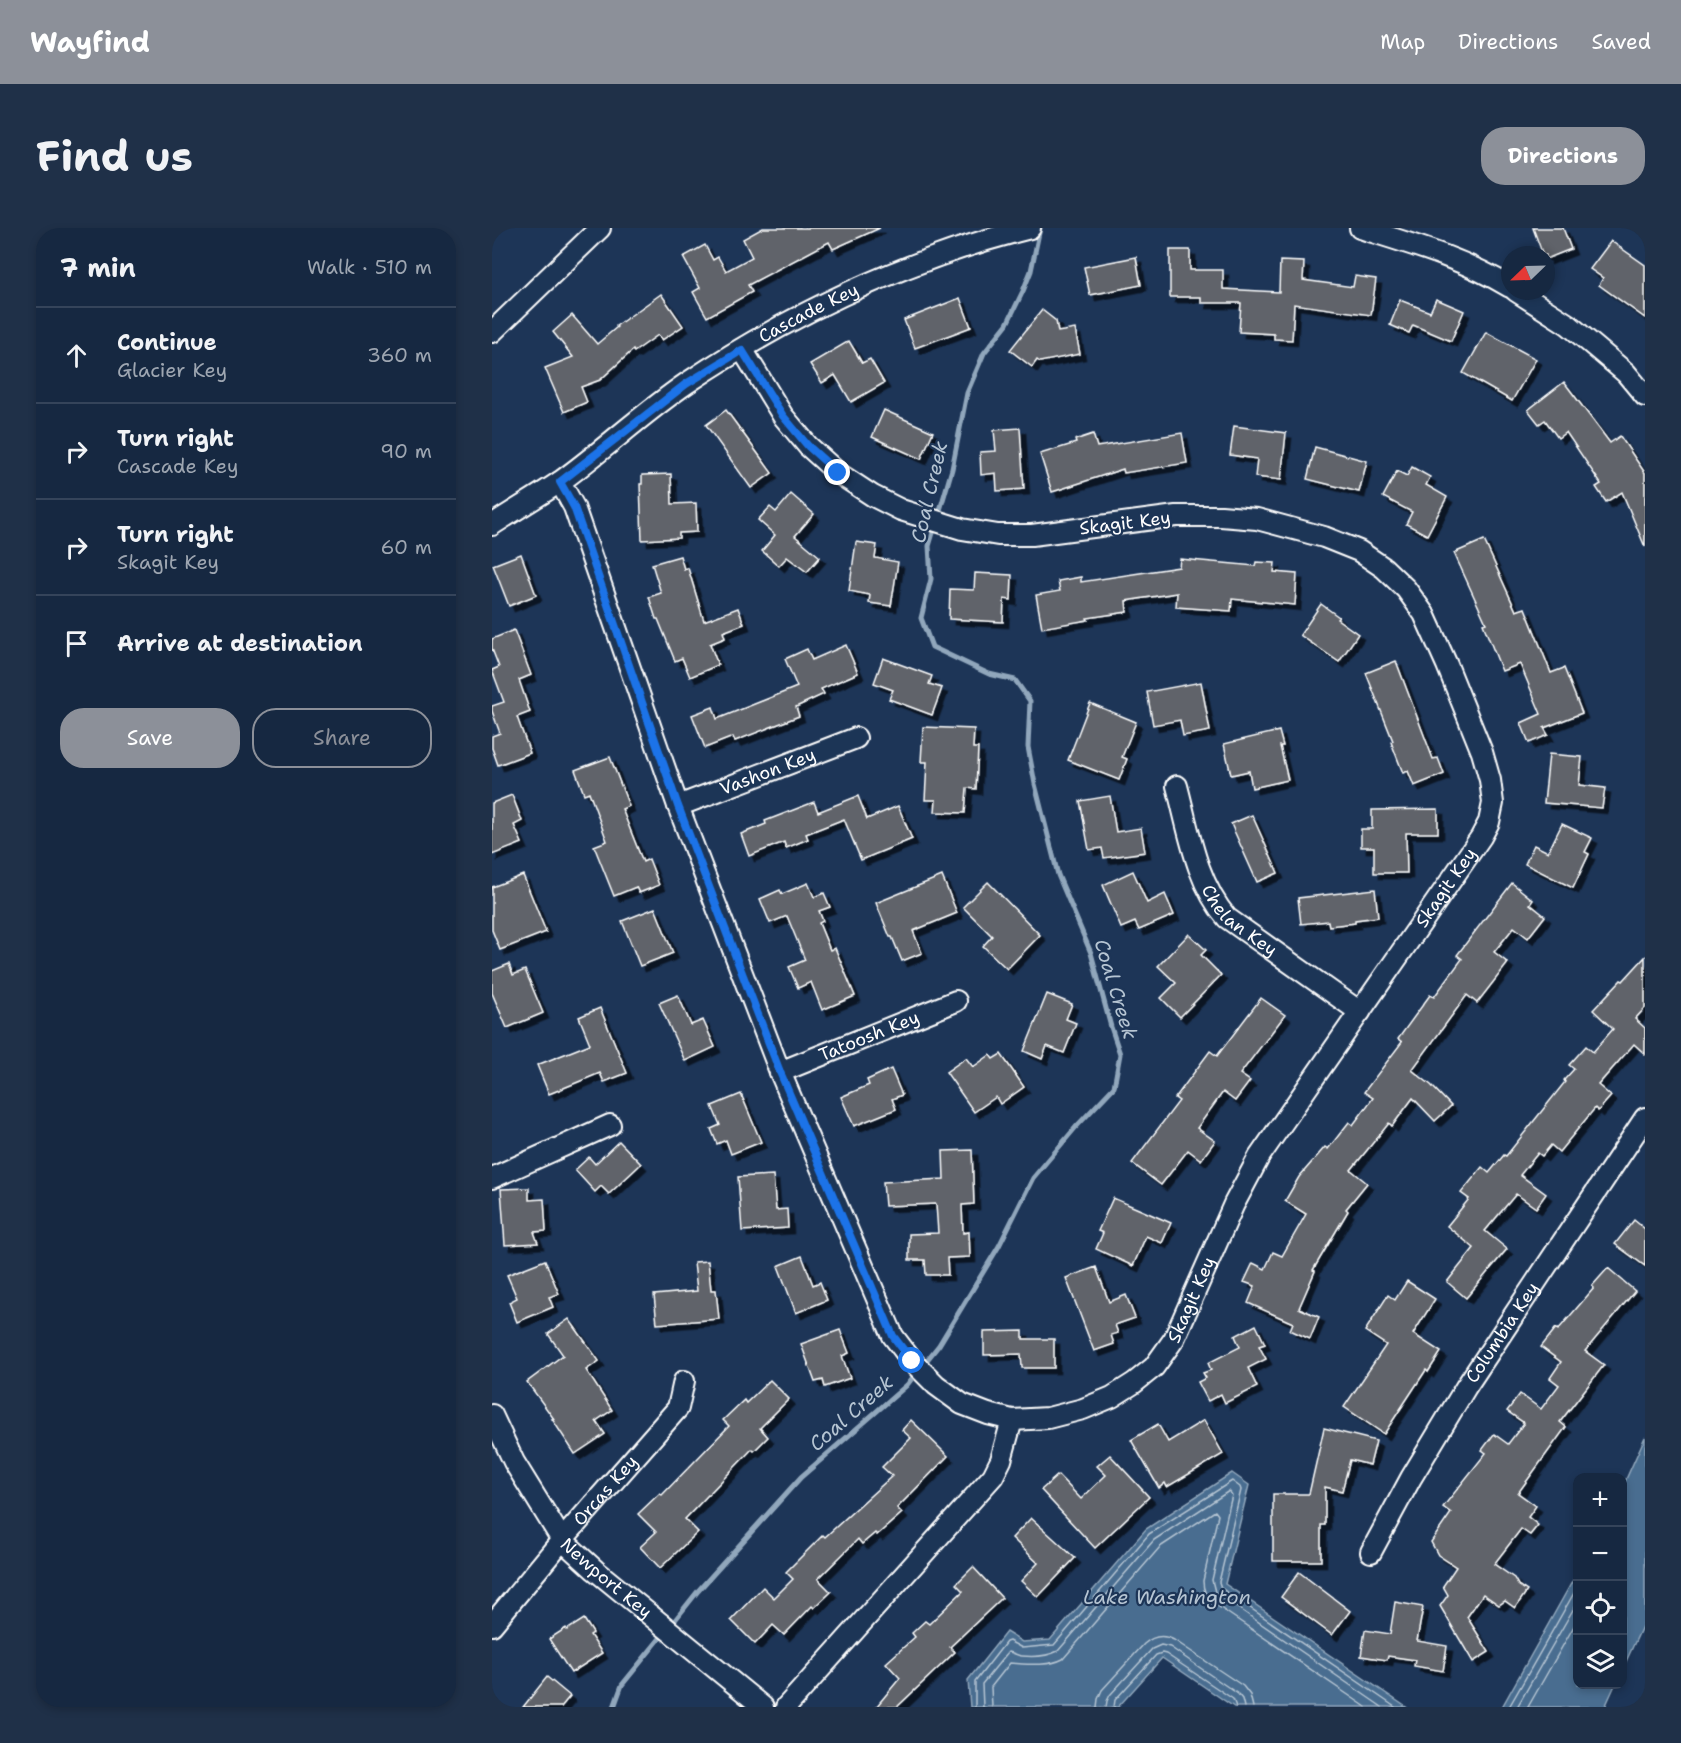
<!DOCTYPE html>
<html lang="en">
<head>
<meta charset="utf-8">
<style>
  body { margin:0; font-family:"Shantell Sans",sans-serif; background:#1f3048; color:#f1f3f6 }
  .controls { position:absolute; right:18px; bottom:18px; display:grid; overflow:hidden; border-radius:12px; box-shadow:0 3px 9px #0003 }
  .controls button { width:54px; height:54px; display:grid; place-items:center; padding:0; border:0; border-bottom:2px solid #35445a; background:#162841; color:#f1f3f6; font:30px sans-serif }
  .compass { position:absolute; left:1009px; top:18px; width:54px; height:54px; border-radius:50%; background:#162841; box-shadow:0 3px 9px #0003; rotate:247deg }
  .stop { position:absolute; width:18px; height:18px; margin:-14px; border:4px solid #1a73e8; border-radius:50%; background:#fff }
  .stop.end { background:#1a73e8; border-color:#fff; box-shadow:0 2px 6px #0008 }
  .list { margin:0; padding:0; list-style:none }
  h2 { display:flex; justify-content:space-between; align-items:center; height:78px; margin:0; padding:0 24px; font-size:26px }
  h2 small { font-size:20px; font-weight:400; color:#9ea6b1 }
  .list li { display:grid; grid-template-columns:39px 1fr auto; gap:18px; align-items:center; box-sizing:border-box; height:96px; padding:0 24px; border-top:2px solid #35445a }
  .list b { display:block; font-size:22px; white-space:nowrap }
  .list p { margin:0; font-size:20px; white-space:nowrap; color:#9ea6b1 }
  .list em { font-size:20px; font-style:normal; color:#9ea6b1 }
  .actions { display:flex; gap:12px; padding:18px 24px }
  .actions a { flex:1; padding:14px 0; border:2px solid #8c9099; border-radius:24px; text-align:center; font-size:21px; color:#8c9099 }
  .actions .main { background:#8c9099; color:#fff }
  .icon { flex:none; width:33px; height:33px; fill:none; stroke:currentColor; stroke-width:2; stroke-linecap:round; stroke-linejoin:round }
  .map { position:relative; flex:none; width:1153px; height:1479px; overflow:hidden; border-radius:24px }
  header { display:flex; align-items:center; gap:36px; box-sizing:border-box; height:84px; padding:0 30px; background:#8c9099; color:#fff }
  header strong { font-size:28px }
  nav { display:flex; gap:33px; margin-inline-start:auto; font-size:21px }
  .intro { display:flex; align-items:center; justify-content:space-between; box-sizing:border-box; height:144px; padding:0 36px }
  h1 { margin:0; font-size:42px }
  .button { padding:15px 27px; border-radius:24px; background:#8c9099; color:#fff; font-size:21px; font-weight:700 }
  main { display:flex; gap:36px; padding:0 36px }
  aside { flex:1; background:#162841; border-radius:24px; box-shadow:0 3px 9px #0003 }
  .map>svg:first-child { display:block }
  .water { fill:#486d90; stroke:#91a7bc; stroke-width:1.5 }
  .lines { fill:none; stroke-linecap:round; stroke-linejoin:round }
  .shore { stroke:#b6c5d3; stroke-width:1.5 }
  .stream { stroke:#91a7bc; stroke-width:5 }
  .building { fill:#60646a; stroke:#fff; stroke-width:1.5; filter:url(#shadow) }
  .minor-casing { stroke:#fff; stroke-width:24 }
  .minor { stroke:#1d3557; stroke-width:20 }
  .route { stroke:#1a73e8; stroke-width:8 }
  .labels { text-anchor:middle; dominant-baseline:central; stroke-width:4.5; stroke-linejoin:round; paint-order:stroke }
  .street-label { font-size:18px; fill:#fff; stroke:#1d3557 }
  .water-label { font-size:20px; font-style:italic; fill:#b6c5d3; stroke:#1d3557 }
</style>
</head>
<body>
<header>
<strong>Wayfind</strong>
<nav><a>Map</a><a>Directions</a><a>Saved</a></nav>
</header>
<div class="intro"><h1>Find us</h1><a class="button">Directions</a></div>
<main>
<aside>
<h2>7 min<small>Walk · 510 m</small></h2>
<ul class="list">
<li><svg class="icon" aria-label="ahead" viewBox="0 0 24 24"><path d="M12 20V5M6 11l6-6 6 6"/></svg><div><b>Continue</b><p>Glacier Key</p></div><em>360 m</em></li>
<li><svg class="icon" aria-label="right" viewBox="0 0 24 24"><path d="M7 20v-9h11M14 6l5 5-5 5"/></svg><div><b>Turn right</b><p>Cascade Key</p></div><em>90 m</em></li>
<li><svg class="icon" aria-label="right" viewBox="0 0 24 24"><path d="M7 20v-9h11M14 6l5 5-5 5"/></svg><div><b>Turn right</b><p>Skagit Key</p></div><em>60 m</em></li>
<li><svg class="icon" aria-label="arrive" viewBox="0 0 24 24"><path d="M6 21V4h12l-3 4 3 4H6"/></svg><div><b>Arrive at destination</b></div></li>
</ul>
<div class="actions"><a class="main">Save</a><a>Share</a></div>
</aside>
<div class="map">
<svg width="1153" height="1479" viewBox="0 0 1153 1479">
  <defs>
    <filter id="shadow"><feDropShadow dx="5.5" dy="5.5" stdDeviation="0" flood-color="#0009"/></filter>
  </defs>
  <rect width="100%" height="100%" fill="#1d3557"/>
  <filter id="ink" filterUnits="userSpaceOnUse"><feTurbulence type="fractalNoise" baseFrequency=".0167" numOctaves="2"/><feDisplacementMap in="SourceGraphic" scale="12" xChannelSelector="R" yChannelSelector="G"/><feConvolveMatrix kernelMatrix="1 2 1 2 8 2 1 2 1" color-interpolation-filters="sRGB"/></filter>
  <g filter="url(#ink)">
    <!-- water -->
    <g class="water">
      <polygon points="1153,1209 1153,1392 1131,1440 1131,1258"/>
      <polygon points="740,1245 757,1257 733,1356 914,1479 742,1479 670,1430 626,1479 478,1479 476,1452 514,1404 530,1414 558,1412 654,1301"/>
      <polygon points="1085,1345 1086,1456 1123,1457 1113,1479 1010,1479"/>
    </g>
    <g class="lines">
      <!-- shore -->
      <g class="shore">
        <polyline points="483,1479 483,1454 514,1414 517,1413 530,1420 562,1417 657,1306 740,1253 748,1259 749,1262 727,1354 729,1360 903,1479"/>
        <path d="M491 1479 490 1456 516 1424C521 1424 525 1428 530 1428 541 1429 556 1428 566 1423L662 1312 737 1263 740 1267 720 1352 723 1364 890 1479"/>
        <path d="M500 1479 499 1459 518 1435C534 1436 556 1439 571 1431L668 1319 723 1283 726 1287 711 1353C711 1362 714 1369 721 1375L874 1479"/>
        <path d="M605 1479 606 1471 610 1462 652 1416C661 1408 671 1406 682 1412L751 1458 758 1467 761 1479"/>
        <polyline points="614,1479 615,1473 618,1467 660,1421 669,1417 678,1419 746,1466 750,1471 752,1479"/>
        <polyline points="622,1479 623,1472 664,1427 670,1425 674,1426 741,1471 744,1479"/>
        <polyline points="1017,1479 1086,1358"/>
        <polyline points="1025,1479 1086,1373"/>
        <polyline points="1036,1479 1086,1391"/>
      </g>
      <!-- stream -->
      <g class="stream">
        <polyline points="446,289 460,241 475,165 492,125 515,96 531,63 539,43 548,0"/>
        <polyline points="431,1137 447,1117 507,1018 541,950 584,899 622,859 628,826 619,799 599,725 566,647 543,556 536,519 538,473 523,452 497,446 440,419 429,390 439,351 437,318 443,298"/>
        <polyline points="179,1397 206,1363 309,1249 415,1157 425,1144"/>
        <polyline points="122,1479 130,1457 173,1404"/>
      </g>
    </g>
    <!-- building -->
    <g class="building">
      <polygon points="271,0 388,0 341,21 337,14 256,57 260,64 215,89 201,64 208,60 191,29 213,17 221,32 226,29 234,43 260,29 251,11"/>
      <polygon points="1041,0 1071,0 1079,21 1054,31 1054,27 1051,27"/>
      <polygon points="1119,13 1153,37 1153,90 1107,57 1111,50 1098,41"/>
      <polygon points="678,22 698,22 698,42 731,42 731,61 787,64 788,33 812,34 811,52 861,59 863,48 884,51 879,87 802,76 800,112 782,111 782,106 747,104 749,75 709,75 709,69 678,69"/>
      <polygon points="644,29 649,57 598,67 592,39"/>
      <polygon points="169,66 191,98 170,112 166,107 142,124 141,122 108,152 89,159 95,174 72,184 53,140 81,129 61,104 80,87 105,116 125,99 124,98"/>
      <polygon points="468,70 479,99 423,120 412,92"/>
      <polygon points="944,71 972,83 959,113 921,97 917,105 898,97 908,72 938,84"/>
      <polygon points="550,82 564,93 566,104 583,101 588,126 548,134 545,132 540,139 518,122"/>
      <polygon points="994,104 1044,131 1020,173 971,145"/>
      <polygon points="357,113 370,135 378,131 392,155 359,174 343,147 330,155 318,136"/>
      <polygon points="1072,154 1118,215 1128,208 1153,245 1153,319 1130,264 1114,274 1104,259 1109,256 1074,204 1066,210 1053,192 1047,196 1036,182"/>
      <polygon points="234,182 280,245 259,260 214,197"/>
      <polygon points="392,182 441,204 429,231 380,209"/>
      <polygon points="742,198 794,205 789,252 763,249 765,231 738,227"/>
      <polygon points="528,200 532,261 505,263 504,245 489,247 488,224 504,223 502,202"/>
      <polygon points="690,205 695,235 632,245 631,241 560,264 548,226 584,215 583,212 601,206 605,219"/>
      <polygon points="823,219 875,233 867,264 815,251"/>
      <polygon points="920,239 938,249 934,257 955,269 935,307 914,296 920,284 891,269 905,243 915,248"/>
      <polygon points="179,246 180,276 204,275 205,304 187,305 187,310 150,312 148,256 150,256 150,247"/>
      <polygon points="299,266 322,286 303,308 328,329 315,344 295,329 287,338 270,323 283,307 266,292 278,279 284,284"/>
      <polygon points="992,312 1024,383 1033,380 1059,445 1072,440 1090,485 1052,500 1056,507 1037,515 1029,495 1049,486 1028,436 1010,443 991,396 994,395 962,325"/>
      <polygon points="364,314 385,317 383,330 406,334 399,378 377,375 378,367 357,363"/>
      <polygon points="29,326 44,367 17,378 1,337"/>
      <polygon points="188,328 192,341 196,340 212,393 246,380 252,396 231,404 233,410 218,416 226,437 198,449 190,430 183,433 166,391 164,391 157,369 169,365 160,336"/>
      <polygon points="688,331 763,338 764,334 783,335 782,344 805,346 803,377 740,371 739,383 684,379 685,365 634,373 635,384 595,390 596,392 550,400 544,367 568,363 566,353 589,349 589,354 687,339"/>
      <polygon points="483,345 520,347 519,372 512,371 511,394 457,391 458,361 482,362"/>
      <polygon points="829,376 847,389 845,391 866,406 847,434 808,407"/>
      <polygon points="22,402 39,447 27,452 38,484 25,489 38,525 6,537 0,520 0,508 8,505 0,483 0,478 12,474 0,442 7,439 0,421 0,411"/>
      <polygon points="354,417 366,445 329,461 332,466 304,479 307,488 243,513 241,509 213,520 200,487 221,479 225,491 305,459 293,431 315,421 320,432"/>
      <polygon points="391,430 440,448 437,456 450,460 440,487 397,471 401,462 382,455"/>
      <polygon points="904,433 941,531 946,530 952,546 922,558 916,543 911,545 899,514 901,513 874,445"/>
      <polygon points="709,454 718,503 691,508 688,492 661,497 655,464"/>
      <polygon points="598,475 644,494 630,529 635,531 627,552 576,532"/>
      <polygon points="431,499 482,501 481,520 486,520 484,561 475,560 473,585 443,584 444,572 433,572 435,534 429,534"/>
      <polygon points="787,503 791,518 788,518 796,552 760,560 757,543 739,547 732,516"/>
      <polygon points="1057,526 1090,529 1087,557 1113,560 1110,580 1052,575"/>
      <polygon points="118,529 137,578 130,581 151,634 157,631 167,657 147,665 144,659 122,668 102,618 115,613 97,564 92,566 83,542"/>
      <polygon points="20,567 30,593 22,597 30,615 0,627 0,575"/>
      <polygon points="366,568 375,591 406,578 420,611 369,632 352,591 314,606 316,611 294,620 292,614 257,628 249,606 274,596 273,593 322,574 326,584"/>
      <polygon points="618,568 624,604 649,600 653,624 612,630 610,620 597,622 588,573"/>
      <polygon points="946,581 946,605 914,605 915,645 882,645 882,619 869,619 869,601 880,601 880,582"/>
      <polygon points="760,587 786,645 765,654 739,596"/>
      <polygon points="1070,596 1100,610 1093,624 1097,626 1081,660 1033,636 1042,617 1056,624"/>
      <polygon points="641,643 655,675 673,666 682,687 647,702 643,694 629,700 611,657"/>
      <polygon points="31,647 54,704 8,722 0,702 0,659"/>
      <polygon points="450,648 465,685 421,703 430,725 410,733 400,709 398,709 384,675"/>
      <polygon points="496,654 548,707 515,741 491,718 500,708 471,679"/>
      <polygon points="316,655 322,669 332,665 338,679 327,683 331,693 327,695 338,722 343,720 363,768 330,782 319,754 306,760 297,739 313,732 295,688 278,695 268,671 288,662 290,666"/>
      <polygon points="1020,655 1041,672 1038,676 1053,688 1036,710 1022,699 1002,724 1016,735 985,775 975,767 920,842 939,857 959,878 943,893 921,870 900,898 897,895 859,942 875,955 854,981 856,983 821,1042 823,1043 807,1080 827,1089 818,1111 798,1102 801,1095 756,1075 763,1058 752,1054 761,1035 773,1041 781,1024 790,1028 814,986 793,973 807,949 833,919 836,921 857,894 861,897 881,870 872,864 910,814 906,811 938,767 942,769 970,731 965,727"/>
      <polygon points="883,661 886,689 863,692 863,695 837,698 836,693 809,696 806,670"/>
      <polygon points="163,680 181,725 148,738 130,693"/>
      <polygon points="697,706 714,722 709,727 729,747 688,789 669,770 684,755 666,738"/>
      <polygon points="1153,729 1153,780 1143,791 1153,800 1153,826 1142,816 1106,857 1119,868 1106,883 1103,880 1067,924 1059,917 1050,928 1046,925 1028,947 1054,966 1044,980 1024,966 993,1003 1015,1021 974,1070 955,1054 982,1020 955,998 977,971 969,965 990,939 997,945 1012,927 1014,928 1073,854 1072,852 1082,841 1077,837 1094,818 1101,824 1121,801 1101,782 1129,752 1131,753"/>
      <polygon points="17,736 21,747 33,742 51,785 15,800 0,765 0,743"/>
      <polygon points="555,766 580,776 574,791 584,795 572,825 555,818 550,831 532,823"/>
      <polygon points="186,767 199,797 211,792 223,819 193,833 167,775"/>
      <polygon points="769,770 793,787 748,846 758,853 743,873 731,864 705,900 723,913 709,932 696,922 669,957 640,935 687,873 683,870 718,823 725,828"/>
      <polygon points="108,780 135,845 112,854 108,845 57,866 45,837 98,816 87,789"/>
      <polygon points="509,826 532,859 508,876 504,869 482,884 454,844 474,830 481,839 498,827 501,831"/>
      <polygon points="399,841 410,867 400,871 404,881 362,898 349,869 377,857 375,852"/>
      <polygon points="249,866 269,914 239,926 234,912 225,916 219,901 228,897 220,878"/>
      <polygon points="127,913 149,936 117,966 109,958 103,964 83,942 97,929 103,936"/>
      <polygon points="480,922 482,976 470,977 471,1005 477,1004 478,1029 455,1030 456,1047 434,1047 433,1032 417,1032 417,1006 446,1005 444,976 393,978 391,954 452,951 451,923"/>
      <polygon points="281,947 284,982 295,981 296,1000 250,1003 246,949"/>
      <polygon points="37,960 37,972 52,971 54,1003 42,1004 46,1015 13,1017 9,961"/>
      <polygon points="621,970 679,995 670,1015 654,1008 641,1038 604,1021 611,1005 606,1003"/>
      <polygon points="1142,992 1153,1001 1153,1038 1123,1016"/>
      <polygon points="310,1028 321,1057 328,1054 335,1072 304,1085 286,1038"/>
      <polygon points="53,1032 67,1066 57,1069 61,1079 25,1094 17,1074 25,1070 15,1047"/>
      <polygon points="216,1033 219,1062 224,1062 227,1091 165,1096 162,1067 205,1063 202,1034"/>
      <polygon points="604,1039 617,1074 634,1067 643,1090 623,1097 626,1105 619,1107 622,1116 602,1123 574,1050"/>
      <polygon points="1116,1040 1143,1063 1093,1123 1112,1137 1068,1194 1074,1199 1026,1265 1044,1278 1036,1289 1046,1297 1038,1307 1029,1301 1002,1336 1022,1350 1026,1357 1035,1363 1023,1380 1013,1373 1007,1377 991,1366 975,1389 997,1424 981,1434 948,1378 956,1367 951,1358 964,1339 946,1327 939,1314 959,1285 951,1279 994,1225 990,1222 1002,1206 1016,1216 1032,1195 1015,1183 1028,1166 1049,1181 1067,1157 1058,1150 1069,1134 1049,1119 1064,1100 1066,1102 1102,1060 1100,1058"/>
      <polygon points="915,1053 943,1071 921,1106 949,1124 936,1144 934,1142 892,1206 852,1179 894,1117 873,1103 896,1067 903,1072"/>
      <polygon points="77,1091 107,1133 94,1142 120,1182 104,1193 113,1206 83,1226 60,1191 62,1191 35,1154 71,1127 56,1106"/>
      <polygon points="764,1097 773,1116 767,1118 774,1131 756,1140 765,1159 733,1175 729,1166 716,1173 706,1154 714,1150 711,1145 719,1142 716,1135 748,1119 743,1108"/>
      <polygon points="348,1102 357,1125 350,1128 358,1150 333,1159 331,1152 323,1154 309,1116"/>
      <polygon points="531,1103 531,1111 562,1111 562,1140 530,1140 529,1126 492,1127 492,1104"/>
      <polygon points="278,1152 297,1171 268,1200 276,1209 262,1223 260,1221 193,1291 206,1304 168,1340 148,1319 164,1304 146,1286 168,1265 170,1267 237,1198 231,1192 252,1172 254,1175"/>
      <polygon points="419,1192 456,1228 405,1280 410,1285 385,1307 383,1305 370,1316 366,1311 326,1351 339,1364 322,1380 320,1378 292,1407 281,1397 263,1416 239,1392 271,1359 282,1370 301,1351 294,1344 331,1307 333,1309 400,1248 390,1239 419,1210 410,1202"/>
      <polygon points="712,1192 731,1226 675,1259 673,1255 667,1260 639,1212 666,1196 676,1214"/>
      <polygon points="832,1200 884,1213 878,1237 858,1232 850,1263 833,1259 833,1297 829,1297 829,1333 781,1333 781,1266 817,1266"/>
      <polygon points="618,1227 657,1269 603,1320 549,1262 566,1247 589,1271 614,1247 605,1238"/>
      <polygon points="539,1290 583,1330 546,1369 529,1353 546,1335 520,1310"/>
      <polygon points="481,1339 510,1370 458,1419 463,1424 405,1479 384,1479 408,1450 394,1435 423,1409 420,1405 433,1393 437,1396 471,1363 464,1356"/>
      <polygon points="807,1344 858,1383 840,1407 789,1369"/>
      <polygon points="903,1374 931,1379 925,1413 955,1418 951,1443 922,1438 923,1432 896,1428 895,1432 869,1428 873,1402 898,1406"/>
      <polygon points="92,1391 101,1405 98,1407 110,1425 79,1445 57,1411 74,1400 75,1402"/>
      <polygon points="55,1449 78,1468 69,1479 31,1479"/>
    </g>
    <g class="lines">
      <!-- minor casing -->
      <g class="minor-casing">
        <g id="minor">
          <path d="M868 0C919 16 972 31 1018 59"/>
          <polyline points="1024,63 1077,97 1134,145 1153,168"/>
          <polyline points="0,104 108,0"/>
          <path id="s1" d="M68 254 82 279 186 578 288 844 401 1108 420 1133 444 1157 470 1176 496 1186 520 1192 556 1190 591 1181 620 1169 642 1155 662 1139 682 1111 742 976 767 929 989 609 997 594 1001 575 998 552 990 524 955 437 932 386 914 361 892 340 867 323 832 309 765 291 729 288H684L540 307H506L470 301 409 282 381 268 346 245 316 218 291 188 250 121"/>
          <path id="s2" d="M0 297C23 282 47 268 69 253 112 222 151 185 195 155 300 85 416 31 538 0"/>
          <path id="s3" d="M685 558C697 603 704 654 735 690L868 784"/>
          <path id="s4" d="M186 578 364 510"/>
          <path id="s5" d="M288 844 464 773"/>
          <polyline points="0,950 118,897"/>
          <path id="s6" d="M0 1187 22 1234 70 1312 103 1342 271 1479"/>
          <path id="s7" d="M879 1324 919 1250 974 1159 1153 890"/>
          <path id="s8" d="M0 1397 70 1312 186 1180 192 1153"/>
          <polyline points="294,1479 501,1248 509,1232 520,1192"/>
        </g>
      </g>
      <!-- minor -->
      <use href="#minor" class="minor"/>
    </g>
  </g>
  <g class="lines" filter="url(#ink)">
    <!-- route -->
    <polyline class="route" points="346,245 316,218 291,188 250,122 194,156 68,254 82,279 186,578 288,844 401,1108 420,1133"/>
  </g>
  <g class="labels">
    <!-- street labels -->
    <g class="street-label">
      <text stroke="none"><textPath href="#s2" startOffset="382">Cascade Key</textPath></text>
      <text transform="translate(633 295) rotate(-7)">Skagit Key</text>
      <text stroke="none"><textPath href="#s4" startOffset="96">Vashon Key</textPath></text>
      <text stroke="none"><textPath href="#s1" startOffset="1786">Skagit Key</textPath></text>
      <text stroke="none"><textPath href="#s3" startOffset="153">Chelan Key</textPath></text>
      <text stroke="none"><textPath href="#s5" startOffset="96">Tatoosh Key</textPath></text>
      <text stroke="none"><textPath href="#s1" startOffset="1300">Skagit Key</textPath></text>
      <text stroke="none"><textPath href="#s7" startOffset="256">Columbia Key</textPath></text>
      <text stroke="none"><textPath href="#s8" startOffset="176">Orcas Key</textPath></text>
      <text stroke="none"><textPath href="#s6" startOffset="202">Newport Key</textPath></text>
    </g>
    <!-- water labels -->
    <g class="water-label">
      <text transform="translate(437 264) rotate(-77)">Coal Creek</text>
      <text transform="translate(624 761) rotate(73)">Coal Creek</text>
      <text transform="translate(359 1185) rotate(-41)">Coal Creek</text>
      <text x="675" y="1369">Lake Washington</text>
    </g>
  </g>
</svg>
<div class="controls">
<button>+</button>
<button>−</button>
<button><svg class="icon" aria-label="locate" viewBox="0 0 24 24"><circle cx="12" cy="12" r="6"/><path d="M12 2v4M12 18v4M2 12h4M18 12h4"/></svg></button>
<button><svg class="icon" aria-label="layers" viewBox="0 0 24 24"><path d="M12 4l9 5-9 5-9-5zM3 14l9 5 9-5"/></svg></button>
</div>
<svg class="compass" viewBox="-18 -18 36 36"><path d="M0-13l5 13h-10z" fill="#e53935"/><path d="M0 13l5-13h-10z" fill="#9ea6b1"/></svg>
<div class="stop" style="left:420px;top:1133px"></div>
<div class="stop end" style="left:346px;top:245px"></div>
</div>
</main>
</body>
</html>
